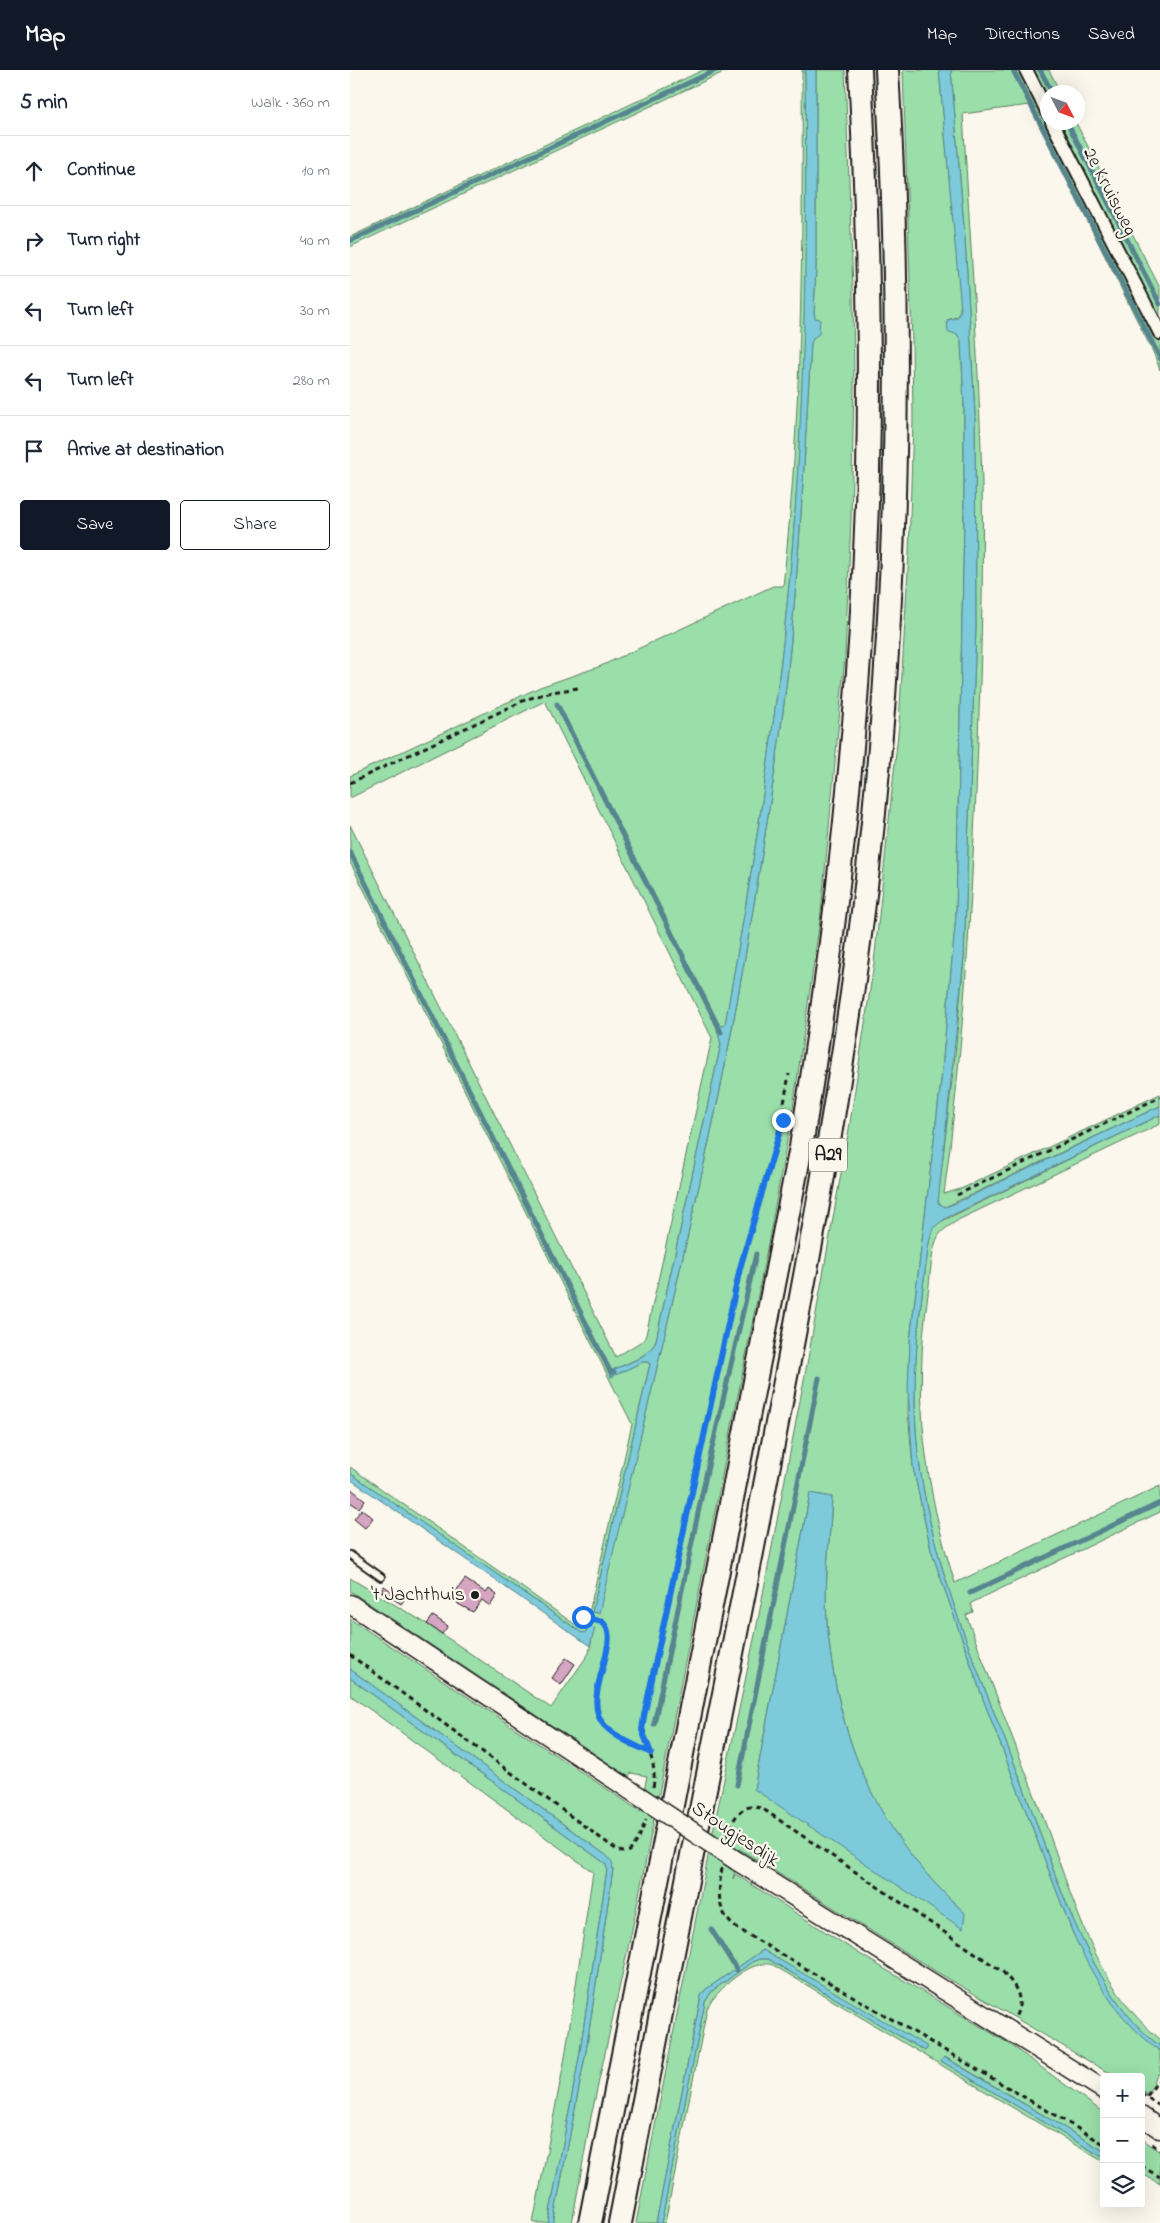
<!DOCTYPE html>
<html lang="en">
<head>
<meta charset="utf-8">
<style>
  body { margin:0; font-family:"Indie Flower",sans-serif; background:#f2f2f3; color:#1f2937 }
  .controls { position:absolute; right:15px; bottom:15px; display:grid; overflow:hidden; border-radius:5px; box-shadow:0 5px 20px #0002 }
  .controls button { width:45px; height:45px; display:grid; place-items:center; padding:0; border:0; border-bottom:1px solid #e0e1e3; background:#fff; color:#1f2937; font:25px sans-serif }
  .compass { position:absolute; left:690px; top:15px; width:45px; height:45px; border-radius:50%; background:#fff; box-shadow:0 5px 20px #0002; rotate:132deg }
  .stop { position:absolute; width:15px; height:15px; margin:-11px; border:4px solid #1a73e8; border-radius:50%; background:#fff }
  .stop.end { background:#1a73e8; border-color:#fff; box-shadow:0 1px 5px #0008 }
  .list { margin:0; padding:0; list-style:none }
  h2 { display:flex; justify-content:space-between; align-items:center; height:65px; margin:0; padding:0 20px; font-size:21px }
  h2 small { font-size:16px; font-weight:400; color:#747a83 }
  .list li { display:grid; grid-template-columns:32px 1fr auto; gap:15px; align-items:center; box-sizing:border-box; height:70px; padding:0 20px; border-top:1px solid #e0e1e3 }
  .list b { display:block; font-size:19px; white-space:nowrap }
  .list em { font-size:16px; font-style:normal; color:#747a83 }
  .actions { display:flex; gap:10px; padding:15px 20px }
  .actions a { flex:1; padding:11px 0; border:1px solid #111827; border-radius:5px; text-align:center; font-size:18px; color:#111827 }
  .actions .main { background:#111827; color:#fff }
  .icon { flex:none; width:28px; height:28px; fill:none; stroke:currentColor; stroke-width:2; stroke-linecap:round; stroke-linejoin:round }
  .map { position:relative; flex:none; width:810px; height:2153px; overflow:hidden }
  header { display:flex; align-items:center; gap:30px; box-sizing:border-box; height:70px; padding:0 25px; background:#111827; color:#fff }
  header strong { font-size:24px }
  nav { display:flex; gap:28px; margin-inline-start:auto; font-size:18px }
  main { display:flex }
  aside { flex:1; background:#fff }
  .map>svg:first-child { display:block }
  .green { fill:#9adea9; stroke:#5b7d62; fill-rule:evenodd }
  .water { fill:#7dcadb; stroke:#56848f }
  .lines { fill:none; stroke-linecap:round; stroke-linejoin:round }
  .stream { stroke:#56848f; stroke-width:5 }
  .building { fill:#d6a5c2; stroke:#1c1c1c }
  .lane-casing { stroke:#1c1c1c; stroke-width:10 }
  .street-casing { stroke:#1c1c1c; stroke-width:16 }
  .secondary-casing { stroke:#1c1c1c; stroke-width:21 }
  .highway-casing { stroke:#1c1c1c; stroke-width:26 }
  .path { stroke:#1c1c1c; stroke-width:3; stroke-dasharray:5 4; stroke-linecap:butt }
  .lane { stroke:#fbf7ec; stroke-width:6 }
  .street { stroke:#fbf7ec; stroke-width:12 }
  .secondary { stroke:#fbf7ec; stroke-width:18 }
  .highway { stroke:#fbf7ec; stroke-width:22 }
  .secondary-bridge-casing { stroke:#1c1c1c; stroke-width:21; stroke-linecap:butt }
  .secondary-bridge { stroke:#fbf7ec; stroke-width:18 }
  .route { stroke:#1a73e8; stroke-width:6 }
  .poi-dot { fill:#1c1c1c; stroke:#fbf7ec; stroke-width:2 }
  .labels { text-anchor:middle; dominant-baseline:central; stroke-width:4.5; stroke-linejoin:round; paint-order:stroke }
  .shield { fill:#fbf7ec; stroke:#5f5e5a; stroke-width:1 }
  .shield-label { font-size:19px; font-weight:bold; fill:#1c1c1c }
  .street-label { font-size:20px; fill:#1c1c1c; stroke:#fbf7ec }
  .poi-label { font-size:20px; fill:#1c1c1c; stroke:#fbf7ec; text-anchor:end }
</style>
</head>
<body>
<header>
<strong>Map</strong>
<nav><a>Map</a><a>Directions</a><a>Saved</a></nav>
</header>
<main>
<aside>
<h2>5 min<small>Walk · 360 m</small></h2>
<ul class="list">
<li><svg class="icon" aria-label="ahead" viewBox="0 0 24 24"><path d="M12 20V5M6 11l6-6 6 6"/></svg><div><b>Continue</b></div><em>10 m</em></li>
<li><svg class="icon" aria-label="right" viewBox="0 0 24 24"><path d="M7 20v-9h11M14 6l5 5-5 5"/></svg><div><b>Turn right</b></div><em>40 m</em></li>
<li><svg class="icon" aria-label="left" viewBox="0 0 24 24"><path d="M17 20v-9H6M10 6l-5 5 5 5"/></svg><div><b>Turn left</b></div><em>30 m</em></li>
<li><svg class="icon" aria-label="left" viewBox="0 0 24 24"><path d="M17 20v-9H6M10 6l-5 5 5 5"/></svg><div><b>Turn left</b></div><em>280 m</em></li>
<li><svg class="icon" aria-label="arrive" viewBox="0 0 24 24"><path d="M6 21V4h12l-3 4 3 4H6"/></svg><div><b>Arrive at destination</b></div></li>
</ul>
<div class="actions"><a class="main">Save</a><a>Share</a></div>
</aside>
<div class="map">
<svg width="810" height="2153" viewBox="0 0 810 2153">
  <rect width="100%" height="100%" fill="#fbf7ec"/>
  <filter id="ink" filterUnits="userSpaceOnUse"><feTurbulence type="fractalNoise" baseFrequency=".02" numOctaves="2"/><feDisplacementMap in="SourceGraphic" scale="10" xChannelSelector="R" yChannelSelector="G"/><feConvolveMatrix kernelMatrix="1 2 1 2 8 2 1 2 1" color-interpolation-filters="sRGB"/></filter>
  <g filter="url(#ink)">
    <!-- green -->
    <g class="green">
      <polygon points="353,0 378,0 0,177 0,167"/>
      <path d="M452 0H455C458 172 455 344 439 516 425 663 401 809 375 955L367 959 371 974 306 1270C300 1287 275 1294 260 1301L261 1307 292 1292H297L300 1294 242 1542 248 1543C289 1371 332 1198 369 1025 392 913 410 800 427 686 447 549 453 411 461 273L470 250 465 248 464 242 466 197V0H495L503 219 504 317 501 451 495 586 471 843 443 1038 420 1164 282 1860 241 2047 222 2153H203L236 1981 263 1799 257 1786 0 1599V1549L290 1741 297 1706 281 1703 279 1707 0 1521V1508L77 1554 201 1638 239 1583 244 1558 239 1556 236 1562 232 1563 0 1403V1397L230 1558 238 1547 282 1354 0 792V755L266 1287 295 1269 362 968 195 631 0 728V706L190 617 251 596 423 516H433C452 345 453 172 452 0Z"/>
      <path d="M553 0H589L611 231 609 246 597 250 603 263 609 266 611 271 614 335V450L606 846 591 1011 560 1271 558 1342 563 1397 581 1480 632 1626 722 1861C743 1907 769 1950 810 1981V2004H808L803 2011 805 2013 797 2024 791 2020V2007H770L752 1999 587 1902 389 1779 383 1809 385 1804 510 1884 658 1973 754 2043V2081L595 1987 591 1991 754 2088V2092L423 1895C402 1887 365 1921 357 1939L315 2153H311L355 1932 362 1921 402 1892 409 1889H418L575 1981 577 1978 413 1880 355 1920 351 1926 306 2153H286L363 1761 407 1555 457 1294 500 1053 524 893 549 654 559 482 563 349 562 271ZM460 1423 482 1427C480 1469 474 1511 477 1553 488 1672 526 1763 615 1843L404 1719Z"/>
      <path d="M601 0H671L810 271V300L803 282 679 35 613 44C620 167 629 290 632 413 634 517 630 620 626 723 620 858 612 991 594 1124L613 1118 810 1024V1036L595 1137 589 1135 588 1128 605 985 614 887 626 558 625 344 615 169Z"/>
      <polygon points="679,0 699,0 710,22 698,22 697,37"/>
      <polygon points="706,53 726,53 810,218 810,256"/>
      <path d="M810 1045V1054L610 1149C603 1154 594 1158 589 1165 581 1177 580 1210 578 1224 563 1328 574 1414 605 1513L810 1416V1442L621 1533 623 1542 616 1545C641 1612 667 1680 693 1747 721 1821 745 1918 810 1969V1976C738 1924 701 1789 670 1708 629 1603 581 1496 568 1383 560 1312 569 1243 579 1173L581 1160 586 1154Z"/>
      <polygon points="0,1608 256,1794 257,1800 229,1988 198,2153 183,2153 215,1987 243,1802 0,1625"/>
      <polygon points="791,2069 810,2082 810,2114 791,2103"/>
    </g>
    <!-- water -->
    <g class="water">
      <path d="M455 0H466V197L464 242 465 248 470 249 469 264 464 267 461 273C453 411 447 549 427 686 410 800 392 913 369 1025 332 1198 289 1371 249 1543L242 1542 300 1294 297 1292H292L261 1307 259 1302C274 1294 300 1288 306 1270L371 974 367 959 375 954C401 809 425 663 439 515 455 344 457 172 455 0Z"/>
      <path d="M589 0H601L615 169 625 344 626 558 614 887 588 1133 595 1137 604 1134 810 1036V1045L596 1148 583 1158 579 1173C569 1243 560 1312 568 1383 581 1496 629 1603 670 1708 701 1790 738 1923 810 1976V1981C769 1951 742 1907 722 1861L632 1626 581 1480 563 1397 558 1320 560 1271 591 1011 606 845 614 450V335L611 271 607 264 598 262 597 250 607 248 611 239Z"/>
      <polygon points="0,1403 232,1563 236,1562 239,1556 245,1558 240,1576 0,1409"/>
      <path d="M460 1423 482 1427C480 1468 474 1511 477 1552 487 1671 527 1763 615 1843L613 1859 404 1719Z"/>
      <polygon points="0,1599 257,1786 262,1792 263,1799 236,1981 203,2153 198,2153 229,1988 257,1800 256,1794 0,1608"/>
      <polygon points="413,1880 578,1977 575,1981 418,1889 409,1889 402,1892 362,1921 355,1932 311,2153 306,2153 351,1926 355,1920"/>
      <polygon points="594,1987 754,2081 754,2088 591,1991"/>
    </g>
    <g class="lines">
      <!-- stream -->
      <g class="stream">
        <polyline points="663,0 810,288"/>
        <polyline points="690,0 702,22"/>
        <polyline points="717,52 810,234"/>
        <polyline points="0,171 366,0"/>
        <polyline points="207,634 371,962"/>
        <polyline points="0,782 261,1303 264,1302"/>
        <polyline points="620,1523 810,1433"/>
        <polyline points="304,1654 356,1405 406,1184"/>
        <polyline points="387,1715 469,1308"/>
        <polyline points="361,1859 387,1900"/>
      </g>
    </g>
    <!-- building -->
    <g class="building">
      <polygon points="0,1418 15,1430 9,1438 0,1432"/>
      <polygon points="12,1439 23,1448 15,1458 4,1449"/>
      <polygon points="115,1509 136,1523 139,1519 147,1525 140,1536 132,1530 123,1542 108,1534 107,1530 102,1526"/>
      <polygon points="34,1516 54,1530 51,1534 31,1521"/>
      <polygon points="83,1546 98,1556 92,1564 77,1554"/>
      <polygon points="216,1588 225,1594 211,1615 202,1608"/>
    </g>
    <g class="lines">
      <!-- lane casing -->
      <g class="lane-casing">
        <polyline id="lane" points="0,1485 31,1507"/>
      </g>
      <!-- street casing -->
      <g class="street-casing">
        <g id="street">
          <polyline points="676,0 698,43"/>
          <polyline points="702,52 810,263"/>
        </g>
      </g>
      <!-- secondary casing -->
      <g class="secondary-casing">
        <g id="secondary">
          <polyline points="0,1534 280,1720"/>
          <polyline points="387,1791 754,2020"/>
          <polyline points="791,2046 810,2059"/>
        </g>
      </g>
      <!-- highway casing -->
      <g class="highway-casing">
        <g id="highway">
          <path d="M240 2153 451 1077C488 854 512 628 518 402 521 268 517 134 510 0"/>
          <path d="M270 2153C314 1928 358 1702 403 1477 446 1255 491 1033 517 808 548 540 553 269 537 0"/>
        </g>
      </g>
      <!-- path -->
      <g class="path">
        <polyline points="0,713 177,629 202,622 228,618"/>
        <polyline points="607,1125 810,1027"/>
        <path d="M233 1547 252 1551C275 1569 229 1626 254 1655 266 1668 285 1676 301 1683"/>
        <polyline points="0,1585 267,1780 272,1782 280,1781 288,1770 296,1750"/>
        <path d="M303 1717C309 1688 289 1671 294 1646L390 1198 428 1069 439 1004"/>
        <path d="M378 1767C381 1750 392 1730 413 1739L653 1902C666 1916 675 1929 665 1947"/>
        <path d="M372 1798C368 1821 366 1841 385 1857L754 2074"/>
        <polyline points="791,2023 810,2036"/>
        <polyline points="797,2026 808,2011"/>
        <polyline points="802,2074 810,2080"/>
        <polyline points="791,2096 810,2107"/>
      </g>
      <!-- lane -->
      <use href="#lane" class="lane"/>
      <!-- street -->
      <use href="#street" class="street"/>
      <!-- secondary -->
      <use href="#secondary" class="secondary"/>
      <!-- highway -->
      <use href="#highway" class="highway"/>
      <!-- secondary-bridge casing -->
      <g class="secondary-bridge-casing">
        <polyline id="secondary-bridge" points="280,1720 387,1791"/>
      </g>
      <!-- secondary-bridge -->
      <use href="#secondary-bridge" class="secondary-bridge"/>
    </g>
  </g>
  <g class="lines" filter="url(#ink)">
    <!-- route -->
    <path class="route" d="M233 1547 252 1552C275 1569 229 1627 254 1655 266 1668 285 1675 301 1683L292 1660 294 1646 390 1198 433 1050"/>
  </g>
  <!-- markers -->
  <circle class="poi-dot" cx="125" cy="1525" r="5"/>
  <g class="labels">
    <!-- shield labels -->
    <rect class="shield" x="459" y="1068.5" width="38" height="33" rx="4"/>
    <g class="shield-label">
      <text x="478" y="1085">A29</text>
    </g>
    <!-- street labels -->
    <g class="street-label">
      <text transform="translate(759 122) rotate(63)">2e Kruisweg</text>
      <text transform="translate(385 1765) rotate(34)">Stougjesdijk</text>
    </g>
    <!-- poi labels -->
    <g class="poi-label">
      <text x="115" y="1525">'t Jachthuis</text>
    </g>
  </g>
</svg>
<div class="controls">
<button>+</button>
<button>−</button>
<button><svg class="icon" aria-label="layers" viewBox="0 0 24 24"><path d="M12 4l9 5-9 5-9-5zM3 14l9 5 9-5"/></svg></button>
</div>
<svg class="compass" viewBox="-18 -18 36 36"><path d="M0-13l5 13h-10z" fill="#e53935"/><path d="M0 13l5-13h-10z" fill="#747a83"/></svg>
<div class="stop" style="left:233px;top:1547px"></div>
<div class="stop end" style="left:433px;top:1050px"></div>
</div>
</main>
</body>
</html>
